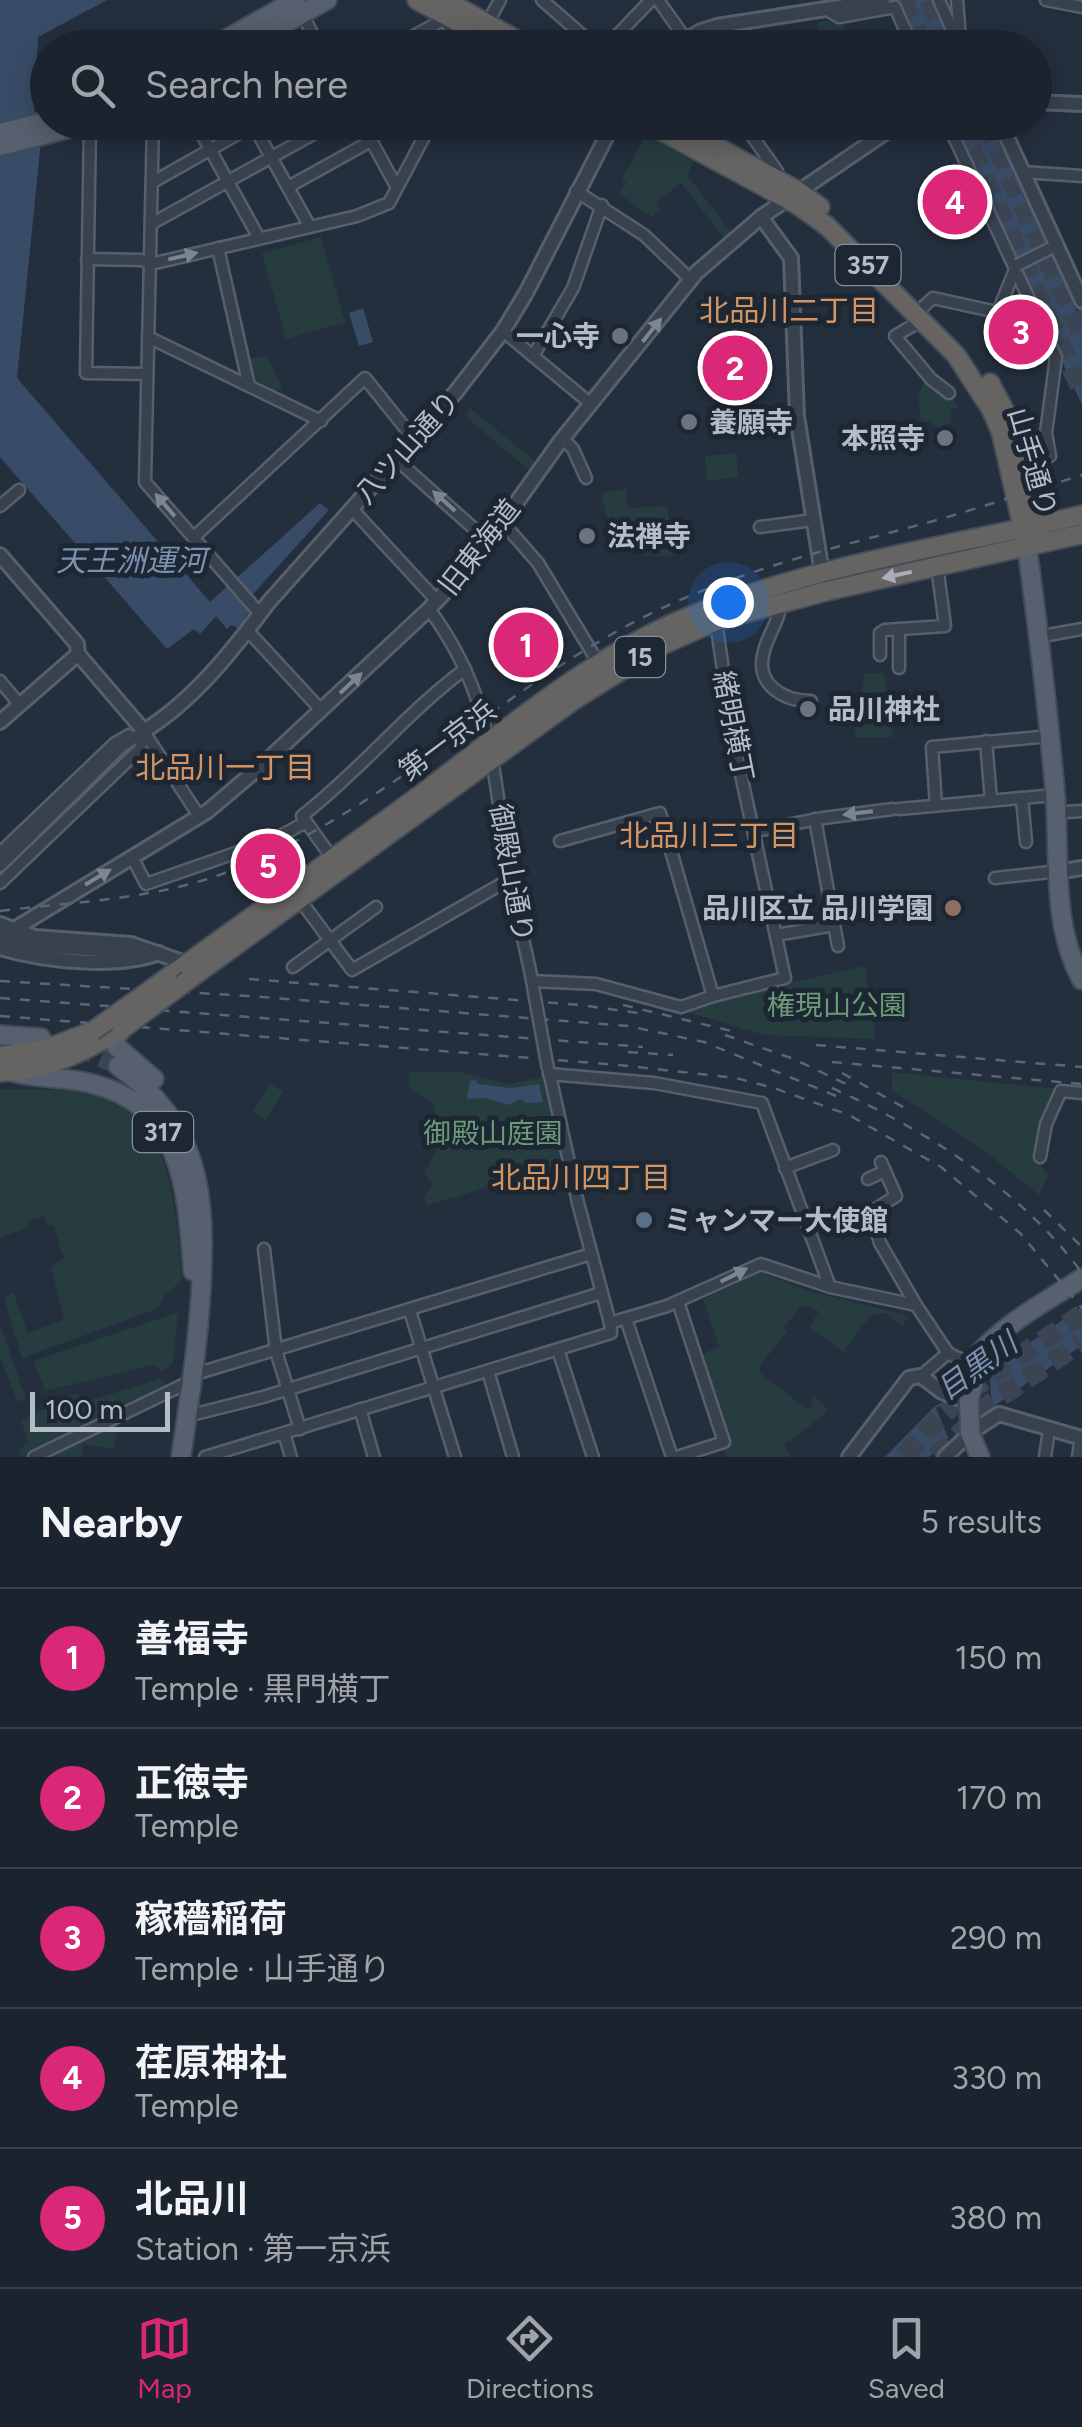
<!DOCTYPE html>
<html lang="en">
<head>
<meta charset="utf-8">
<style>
  body { margin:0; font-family:Figtree,"Noto Sans JP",sans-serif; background:#242b36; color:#f1f3f6 }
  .scale { position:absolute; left:30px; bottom:25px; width:140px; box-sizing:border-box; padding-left:10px; border:5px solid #b4bcc9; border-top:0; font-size:28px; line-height:35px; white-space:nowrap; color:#b4bcc9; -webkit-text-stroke:8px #1d2633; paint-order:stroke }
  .you { position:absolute; left:728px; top:602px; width:35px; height:35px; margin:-25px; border:8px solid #fff; border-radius:50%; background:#1a73e8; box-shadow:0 0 0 15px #1a73e833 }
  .badge { display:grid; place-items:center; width:65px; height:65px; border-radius:50%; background:#db2777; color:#fff; font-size:32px; font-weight:700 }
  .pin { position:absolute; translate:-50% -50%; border:5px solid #fff; box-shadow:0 2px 10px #0006 }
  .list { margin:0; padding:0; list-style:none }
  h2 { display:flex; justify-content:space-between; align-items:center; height:130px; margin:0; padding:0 40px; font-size:42px }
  h2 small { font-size:32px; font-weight:400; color:#a0a4aa }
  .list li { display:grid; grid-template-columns:65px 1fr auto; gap:30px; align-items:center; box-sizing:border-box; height:140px; padding:0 40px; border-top:2px solid #39404a }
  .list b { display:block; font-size:38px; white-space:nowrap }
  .list p { margin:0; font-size:32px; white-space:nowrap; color:#a0a4aa }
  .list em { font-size:32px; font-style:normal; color:#a0a4aa }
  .icon { flex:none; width:55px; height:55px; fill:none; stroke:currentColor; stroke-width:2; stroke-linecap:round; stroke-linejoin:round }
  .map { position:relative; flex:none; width:1082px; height:1457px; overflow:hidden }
  .search { position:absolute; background:#1b232e; box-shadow:0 5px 25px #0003; left:30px; right:30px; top:30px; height:110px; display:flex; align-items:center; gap:25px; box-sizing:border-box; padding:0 35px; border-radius:55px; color:#a0a4aa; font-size:38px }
  .sheet { height:830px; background:#1b232e }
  nav { display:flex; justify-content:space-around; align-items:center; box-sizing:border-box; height:140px; border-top:2px solid #39404a; background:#1b232e; font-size:28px; color:#a0a4aa }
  nav a { display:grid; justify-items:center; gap:5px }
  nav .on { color:#db2777 }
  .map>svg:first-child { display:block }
  .green { fill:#263c3f }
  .water { fill:#394c67 }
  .pier { fill:#242f3e }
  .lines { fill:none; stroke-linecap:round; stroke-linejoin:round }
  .primary-tunnel { stroke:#3a4453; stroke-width:18; stroke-dasharray:18 9; stroke-linecap:butt }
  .motorway-tunnel { stroke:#3a4453; stroke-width:20; stroke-dasharray:20 10; stroke-linecap:butt }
  .minor-casing { stroke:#565f6c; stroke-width:15 }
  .tertiary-casing { stroke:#565f6c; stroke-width:18 }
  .primary-casing { stroke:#414a57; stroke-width:22 }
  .trunk-casing { stroke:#434c59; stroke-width:22 }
  .minor { stroke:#38414e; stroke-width:10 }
  .tertiary { stroke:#38414e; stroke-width:12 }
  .primary { stroke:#56606e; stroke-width:18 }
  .trunk { stroke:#656462; stroke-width:18 }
  .rail { stroke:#5a6575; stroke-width:2.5; stroke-dasharray:10 10; stroke-linecap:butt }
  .minor-bridge-casing { stroke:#565f6c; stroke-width:15; stroke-linecap:butt }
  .primary-bridge-casing { stroke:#414a57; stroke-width:22; stroke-linecap:butt }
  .trunk-bridge-casing { stroke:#434c59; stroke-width:22; stroke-linecap:butt }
  .minor-bridge { stroke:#38414e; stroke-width:10 }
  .primary-bridge { stroke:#56606e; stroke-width:18 }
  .trunk-bridge { stroke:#656462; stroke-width:18 }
  .oneway { fill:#7c8592 }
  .oneway2 { fill:#a8afba }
  .worship-dot { fill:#6b7280; stroke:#1d2633; stroke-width:4 }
  .education-dot { fill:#8d6e63; stroke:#1d2633; stroke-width:4 }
  .service-dot { fill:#5c6f8a; stroke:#1d2633; stroke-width:4 }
  .labels { text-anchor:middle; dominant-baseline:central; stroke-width:10; stroke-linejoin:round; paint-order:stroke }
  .shield { fill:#1d2633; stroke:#878f9c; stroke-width:2.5 }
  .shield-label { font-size:25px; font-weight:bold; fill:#b4bcc9 }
  .poi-label { font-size:28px; font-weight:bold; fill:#b4bcc9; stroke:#1d2633; text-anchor:start }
  .street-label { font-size:28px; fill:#b4bcc9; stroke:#1d2633 }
  .park-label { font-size:28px; fill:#6b9a76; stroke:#1d2633 }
  .neighbourhood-label { font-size:30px; fill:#d59563; stroke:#1d2633 }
  .water-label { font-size:30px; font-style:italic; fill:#7c92b1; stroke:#1d2633 }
</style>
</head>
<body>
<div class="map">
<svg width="1082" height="1457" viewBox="0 0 1082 1457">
  <rect width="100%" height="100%" fill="#242f3e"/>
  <!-- green -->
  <g class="green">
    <polygon points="843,19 850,47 825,47 817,22"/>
    <polygon points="886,33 889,41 903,37 908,47 851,48"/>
    <polygon points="642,133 694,162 687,175 731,232 724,238 681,183 656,202 660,209 652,217 619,194 626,182 622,179 643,140 639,137"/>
    <polygon points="321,237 345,322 286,339 262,253"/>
    <polygon points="267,355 282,388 276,391 255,379 250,359"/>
    <polygon points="927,378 959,406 950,411 951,422 939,428 927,421 921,423 918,394"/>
    <polygon points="470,408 537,463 530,471 464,415"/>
    <polygon points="736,453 738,477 707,481 705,456"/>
    <path d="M626 489 628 508 667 506 673 555C621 561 610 536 601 493Z"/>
    <polygon points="557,620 564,634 563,650 544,662 534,639 539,636 541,628"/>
    <polygon points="865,673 884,673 893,737 854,738"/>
    <polygon points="865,966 876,1039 764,1035 685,1011 723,998"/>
    <polygon points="408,1072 459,1072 508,1084 543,1077 561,1164 426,1206 424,1196 433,1184 424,1174 442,1137 433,1103 410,1088"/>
    <polygon points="892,1072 1058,1089 1039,1131 1034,1157 1048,1175 1039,1195 985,1151 892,1091"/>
    <polygon points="270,1084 283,1092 265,1120 253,1112"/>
    <path d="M0 1089C28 1090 59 1088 86 1094 177 1114 174 1206 182 1280L165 1295 157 1309 22 1358 4 1298 13 1292 28 1333 64 1320 51 1268 66 1256 62 1254 54 1225 47 1226 44 1216 27 1221 28 1228 0 1237Z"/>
    <polygon points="761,1272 805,1290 909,1316 902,1326 885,1313 871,1315 843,1352 809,1327 819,1311 801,1305 784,1328 787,1331 759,1367 760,1373 807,1409 813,1406 812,1395 828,1409 819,1419 784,1444 790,1457 726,1457 723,1447 731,1444 702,1354 719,1347 703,1299"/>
    <polygon points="178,1312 173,1363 163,1371 152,1365 45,1391 34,1361"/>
    <polygon points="0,1323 26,1399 18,1402 0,1357"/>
    <polygon points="161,1378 167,1386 20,1457 19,1450 28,1442 21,1420 77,1393 83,1403"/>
    <polygon points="118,1425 113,1449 83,1444 81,1457 50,1457"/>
  </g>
  <!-- water -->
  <g class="water">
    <polygon points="0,0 107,0 38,37 34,112 44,111 17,378 210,602 320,503 329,510 253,594 257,598 239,628 231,625 227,629 216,616 200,634 194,629 167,649 0,457"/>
    <polygon points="897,0 935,0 956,47 919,47"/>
    <polygon points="953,123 990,123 1082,323 1082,405"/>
    <polygon points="363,308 373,342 359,346 349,313"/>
    <polygon points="476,1080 477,1084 511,1088 539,1084 543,1102 526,1103 519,1099 509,1105 484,1098 467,1099 470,1081"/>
    <polygon points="1082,1307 1082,1345 948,1438 929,1457 885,1457 933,1408"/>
  </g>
  <!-- pier -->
  <polygon class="pier" points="995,1368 990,1380 992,1408 949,1440 936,1408"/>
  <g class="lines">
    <!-- primary-tunnel -->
    <polyline class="primary-tunnel" points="76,1047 118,1066"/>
    <!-- motorway-tunnel -->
    <g class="motorway-tunnel">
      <polyline points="903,0 925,48"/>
      <polyline points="929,0 951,48"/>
      <polyline points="959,122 1082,391"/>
      <polyline points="985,122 1082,335"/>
      <path d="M905 1457C952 1394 1018 1358 1082 1314"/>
      <polyline points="936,1457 991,1403 1082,1342"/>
    </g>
    <!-- minor casing -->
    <g class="minor-casing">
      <g id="minor">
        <polyline points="542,0 597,48"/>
        <polyline points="658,0 692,48"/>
        <polyline points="939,0 960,48"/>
        <polyline points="957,0 960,39"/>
        <polyline points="1046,0 1082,7"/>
        <polyline points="827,10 839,17 895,7 913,48"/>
        <polyline points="302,14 320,48"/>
        <polyline points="392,48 441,21 443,15 459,48"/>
        <polyline points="474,48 500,0"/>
        <polyline points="605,48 651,0"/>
        <polyline points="153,122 145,482 260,614"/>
        <polyline points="195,122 259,238"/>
        <polyline points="361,122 396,186"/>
        <polyline points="742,122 777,171 773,178"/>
        <polyline points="947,122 1056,357 1046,433 1050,456 1023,463"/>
        <polyline points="252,123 310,227"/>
        <polyline points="90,124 86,373 147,374"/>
        <polyline points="1023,172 1082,176"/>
        <polyline points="153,182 259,122"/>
        <polyline points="288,187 371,141"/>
        <polyline points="576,191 644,235 691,280"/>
        <polyline points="151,224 335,122"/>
        <polyline points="218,248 249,386"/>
        <polyline points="87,259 142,260 151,264 357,216 389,203 432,122"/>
        <polyline points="924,306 933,298 1038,321"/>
        <polyline points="997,314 1017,265"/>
        <polyline points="922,320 895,336 931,379 949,393"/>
        <polyline points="503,331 591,404"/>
        <polyline points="148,337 321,421"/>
        <polyline points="533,356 573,288 602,205"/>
        <polyline points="563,439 573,449 586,478"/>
        <polyline points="397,460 490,543"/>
        <polyline points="0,506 19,490"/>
        <polyline points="352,509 437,601"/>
        <polyline points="503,523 538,563 599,664"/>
        <polyline points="760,527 813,520"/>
        <polyline points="193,538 365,378 414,439"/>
        <path d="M774 605 779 613C775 627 767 638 764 651 754 684 783 701 811 701"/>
        <path d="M429 609C496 699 492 776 510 879 517 915 526 950 533 985"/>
        <polyline points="248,631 321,710"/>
        <polyline points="1048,635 1082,629"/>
        <polyline points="880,655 880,633 885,630 945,626 937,566"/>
        <polyline points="899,668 899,629"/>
        <polyline points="0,681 20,705"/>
        <polyline points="144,732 199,816"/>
        <polyline points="986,741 991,800"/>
        <polyline points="1022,798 1026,842"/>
        <polyline points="936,805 932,747 1050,736"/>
        <polyline points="899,809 1055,795"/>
        <polyline points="1066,812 1082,811"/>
        <polyline points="815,819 838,946"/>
        <polyline points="756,831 823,818 893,809"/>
        <polyline points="0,853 115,743 129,735"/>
        <polyline points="132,857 146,884 273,840 306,822"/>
        <path d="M332 858 302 816C360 771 406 713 465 669"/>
        <polyline points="0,866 120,748 144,731"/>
        <polyline points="995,878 1059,871"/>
        <polyline points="0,883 140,749 144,731"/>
        <polyline points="300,900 352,970 510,879"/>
        <polyline points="776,935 834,925"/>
        <polyline points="293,967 376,907"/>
        <polyline points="532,981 596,984 681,1007 713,996 660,813 560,841"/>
        <polyline points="713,996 785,978 732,733 716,621"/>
        <polyline points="549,1071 578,1203 610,1323"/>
        <polyline points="549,1074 654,1083 762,1103 830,1287"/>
        <polyline points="1040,1157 1046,1124 1061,1091 1082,1093"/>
        <polyline points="881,1162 896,1196 871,1212 880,1243 916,1305 948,1353 970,1364"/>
        <polyline points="785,1168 833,1150"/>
        <polyline points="868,1179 885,1171"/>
        <polyline points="264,1249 276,1351 300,1429"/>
        <polyline points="410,1311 455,1457"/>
        <polyline points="626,1319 672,1457"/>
        <polyline points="610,1323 667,1306 761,1264 830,1287 916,1305"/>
        <polyline points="558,1350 593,1457"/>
        <polyline points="488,1371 513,1457"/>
        <polyline points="192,1375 591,1254"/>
        <polyline points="921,1376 948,1353"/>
        <polyline points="360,1409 374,1457"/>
        <polyline points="187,1416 263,1397 601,1293"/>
        <polyline points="284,1433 291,1457"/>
        <polyline points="34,1457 191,1381"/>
        <polyline points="205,1457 611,1333 610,1323"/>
        <polyline points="677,1457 724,1442 678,1302"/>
        <polyline points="1045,1457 1049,1430"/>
        <polyline points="1078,1457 1081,1437"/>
      </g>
    </g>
    <!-- tertiary casing -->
    <g class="tertiary-casing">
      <g id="tertiary">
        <polyline points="672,48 701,31 717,26 883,0"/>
        <polyline points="1034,102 1082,104"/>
        <polyline points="1000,122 1082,301"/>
        <polyline points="761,217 791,258 797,416 823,579"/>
        <path d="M0 555 77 644 78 654 144 731C194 700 234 649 268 603L455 393 503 331 526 293 614 122"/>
        <polyline points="0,722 78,654"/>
        <polyline points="1069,870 1082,868"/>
        <polyline points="0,924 35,937 131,944 191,965"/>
        <polyline points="16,928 208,811 261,766 429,609 477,558 559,443 696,273 761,217 901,122"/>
        <polyline points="2,936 35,946 137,952"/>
        <path d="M0 948C44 961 116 969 159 953"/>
        <polyline points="970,1433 999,1414 1082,1438"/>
        <polyline points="849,1457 909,1378 921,1376 942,1392 957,1398"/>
        <polyline points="945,1457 962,1441"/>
      </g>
    </g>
    <!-- primary casing -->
    <g class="primary-casing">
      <g id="primary">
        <polyline points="210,48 296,0"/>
        <polyline points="241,48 327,0"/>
        <polyline points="0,133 48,121"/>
        <polyline points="0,146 94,122"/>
        <path d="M1027 547C1038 628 1048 710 1055 792 1060 853 1051 925 1082 980"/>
        <polyline points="122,1029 115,1039 116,1046 154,1079"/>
        <polyline points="0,1035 41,1038"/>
        <path d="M118 1066C201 1124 206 1196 201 1289 198 1346 189 1401 181 1457"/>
        <path d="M12 1072C38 1079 64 1077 89 1083 184 1105 187 1191 193 1271"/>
        <path d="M960 1385C980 1334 1039 1307 1082 1278"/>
        <polyline points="970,1433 980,1457"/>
      </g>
    </g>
    <!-- trunk casing -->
    <g class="trunk-casing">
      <g id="trunk">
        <polyline points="417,0 506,48"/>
        <polyline points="445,0 531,48"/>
        <polyline points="645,122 798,205 827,226 956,355 991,409 1001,432 1025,537"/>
        <polyline points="671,122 798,191 820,207"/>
        <polyline points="990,383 1014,429 1037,534"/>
        <path d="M167 978C252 916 339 855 424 792 507 729 590 657 688 617 812 565 951 546 1082 515"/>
        <polyline points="188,980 571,702 660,646 716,621 827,591 1082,534"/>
        <polyline points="0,1056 43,1050 93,1031"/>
        <path d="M0 1072C46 1071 84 1052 122 1029"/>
      </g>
    </g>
    <!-- minor -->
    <use href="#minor" class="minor"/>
    <!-- tertiary -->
    <use href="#tertiary" class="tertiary"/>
    <!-- primary -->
    <use href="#primary" class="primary"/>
    <!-- trunk -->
    <use href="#trunk" class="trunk"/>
    <!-- rail -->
    <g class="rail">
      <path d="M0 911C79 901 155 900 230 871 387 811 506 683 656 611 746 568 842 546 937 520 986 506 1034 490 1082 475"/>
      <polyline points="249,979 580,1005 638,1013"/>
      <polyline points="0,981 249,996 628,1026 704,1042 841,1098"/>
      <polyline points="0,998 643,1047"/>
      <polyline points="623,1005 740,1033"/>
      <polyline points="0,1016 619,1065 736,1078 774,1088 849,1115 941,1167 1020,1233 1082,1308"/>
      <polyline points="725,1035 794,1059 850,1086"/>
      <polyline points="816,1045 1082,1067"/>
      <polyline points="628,1052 673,1055"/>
      <polyline points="832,1062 1082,1084"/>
      <polyline points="842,1073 912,1112"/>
      <path d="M832 1088C925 1130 1021 1189 1082 1273"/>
      <polyline points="1044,1210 1082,1247"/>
    </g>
    <!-- minor-bridge casing -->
    <g class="minor-bridge-casing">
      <g id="minor-bridge">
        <polyline points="1017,265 1049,249"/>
        <polyline points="533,987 548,1069"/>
      </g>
    </g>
    <!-- primary-bridge casing -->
    <g class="primary-bridge-casing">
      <polyline id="primary-bridge" points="970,1433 969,1399 976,1375"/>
    </g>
    <!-- trunk-bridge casing -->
    <g class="trunk-bridge-casing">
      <g id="trunk-bridge">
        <polyline points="122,1029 188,980"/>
        <polyline points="93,1031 167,978"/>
      </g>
    </g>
    <!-- minor-bridge -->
    <use href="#minor-bridge" class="minor-bridge"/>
    <!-- primary-bridge -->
    <use href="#primary-bridge" class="primary-bridge"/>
    <!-- trunk-bridge -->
    <use href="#trunk-bridge" class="trunk-bridge"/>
  </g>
  <!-- one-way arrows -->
  <defs><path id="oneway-solid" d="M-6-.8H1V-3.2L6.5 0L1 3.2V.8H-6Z" transform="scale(2.5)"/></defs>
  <g class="oneway">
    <use href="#oneway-solid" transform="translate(183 256) rotate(-13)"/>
    <use href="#oneway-solid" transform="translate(652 330) rotate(-51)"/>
    <use href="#oneway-solid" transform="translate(444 501) rotate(-138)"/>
    <use href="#oneway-solid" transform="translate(165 505) rotate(-131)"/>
    <use href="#oneway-solid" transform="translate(351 683) rotate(-43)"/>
    <use href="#oneway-solid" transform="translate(858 813) rotate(173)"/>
    <use href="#oneway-solid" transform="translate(98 877) rotate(-31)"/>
    <use href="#oneway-solid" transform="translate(734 1275) rotate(-27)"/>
  </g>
  <use class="oneway2" href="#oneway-solid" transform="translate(897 575) rotate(168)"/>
  <!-- markers -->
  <g class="worship-dot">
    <circle cx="620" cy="336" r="10"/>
    <circle cx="689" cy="422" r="10"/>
    <circle cx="945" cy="438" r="10"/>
    <circle cx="587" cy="536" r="10"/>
    <circle cx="808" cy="709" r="10"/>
  </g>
  <circle class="education-dot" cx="953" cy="908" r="10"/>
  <circle class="service-dot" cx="644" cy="1220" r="10"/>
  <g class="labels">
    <!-- shield labels -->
    <g class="shield">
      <rect x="835.5" y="245" width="65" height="40" rx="8"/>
      <rect x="615" y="637" width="50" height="40" rx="8"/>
      <rect x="133" y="1112" width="60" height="40" rx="8"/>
    </g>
    <g class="shield-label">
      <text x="868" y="265">357</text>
      <text x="640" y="657">15</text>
      <text x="163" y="1132">317</text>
    </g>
    <!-- poi labels -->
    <g class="poi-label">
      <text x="600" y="336" text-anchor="end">一心寺</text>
      <text x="709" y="422">養願寺</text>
      <text x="925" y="438" text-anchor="end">本照寺</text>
      <text x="607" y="536">法禅寺</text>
      <text x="828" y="709">品川神社</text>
      <text x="933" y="908" text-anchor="end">品川区立 品川学園</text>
      <text x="664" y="1220">ミャンマー大使館</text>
    </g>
    <!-- street labels -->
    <g class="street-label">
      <text transform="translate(407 447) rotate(-48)">八ツ山通り</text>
      <text transform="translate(1033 462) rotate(74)">山手通り</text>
      <text transform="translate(479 547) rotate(-52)">旧東海道</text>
      <text transform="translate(734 726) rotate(79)">緒明横丁</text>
      <text transform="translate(447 740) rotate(-37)">第一京浜</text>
      <text transform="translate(512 873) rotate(80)">御殿山通り</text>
    </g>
    <!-- park labels -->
    <g class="park-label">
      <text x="837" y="1005">権現山公園</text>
      <text x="493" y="1133">御殿山庭園</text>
    </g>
    <!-- neighbourhood labels -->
    <g class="neighbourhood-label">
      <text x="789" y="310">北品川二丁目</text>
      <text x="225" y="767">北品川一丁目</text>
      <text x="709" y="835">北品川三丁目</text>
      <text x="581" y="1177">北品川四丁目</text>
    </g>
    <!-- water labels -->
    <g class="water-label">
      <text x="131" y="560">天王洲運河</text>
      <text transform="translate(977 1366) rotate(-36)">目黒川</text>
    </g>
  </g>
</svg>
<div class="scale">100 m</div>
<div class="you"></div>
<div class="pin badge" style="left:526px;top:645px">1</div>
<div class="pin badge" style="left:735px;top:368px">2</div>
<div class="pin badge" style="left:1021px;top:332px">3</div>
<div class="pin badge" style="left:955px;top:202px">4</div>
<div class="pin badge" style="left:268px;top:866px">5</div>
<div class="search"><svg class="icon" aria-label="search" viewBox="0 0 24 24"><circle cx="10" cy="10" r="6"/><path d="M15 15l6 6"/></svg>Search here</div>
</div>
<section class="sheet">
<h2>Nearby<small>5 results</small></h2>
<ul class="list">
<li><span class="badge">1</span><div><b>善福寺</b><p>Temple · 黒門横丁</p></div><em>150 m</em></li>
<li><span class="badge">2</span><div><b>正徳寺</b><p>Temple</p></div><em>170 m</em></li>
<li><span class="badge">3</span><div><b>稼穡稲荷</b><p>Temple · 山手通り</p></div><em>290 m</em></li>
<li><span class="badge">4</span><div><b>荏原神社</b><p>Temple</p></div><em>330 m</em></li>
<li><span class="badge">5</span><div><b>北品川</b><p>Station · 第一京浜</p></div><em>380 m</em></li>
</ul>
</section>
<nav>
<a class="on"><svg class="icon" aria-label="map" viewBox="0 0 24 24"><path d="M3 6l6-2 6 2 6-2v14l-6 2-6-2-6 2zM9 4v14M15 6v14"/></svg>Map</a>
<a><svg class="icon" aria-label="directions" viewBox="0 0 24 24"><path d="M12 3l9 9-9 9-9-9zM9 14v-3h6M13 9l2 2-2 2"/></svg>Directions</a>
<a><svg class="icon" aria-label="saved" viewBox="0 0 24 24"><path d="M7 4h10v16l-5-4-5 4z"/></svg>Saved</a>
</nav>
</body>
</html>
